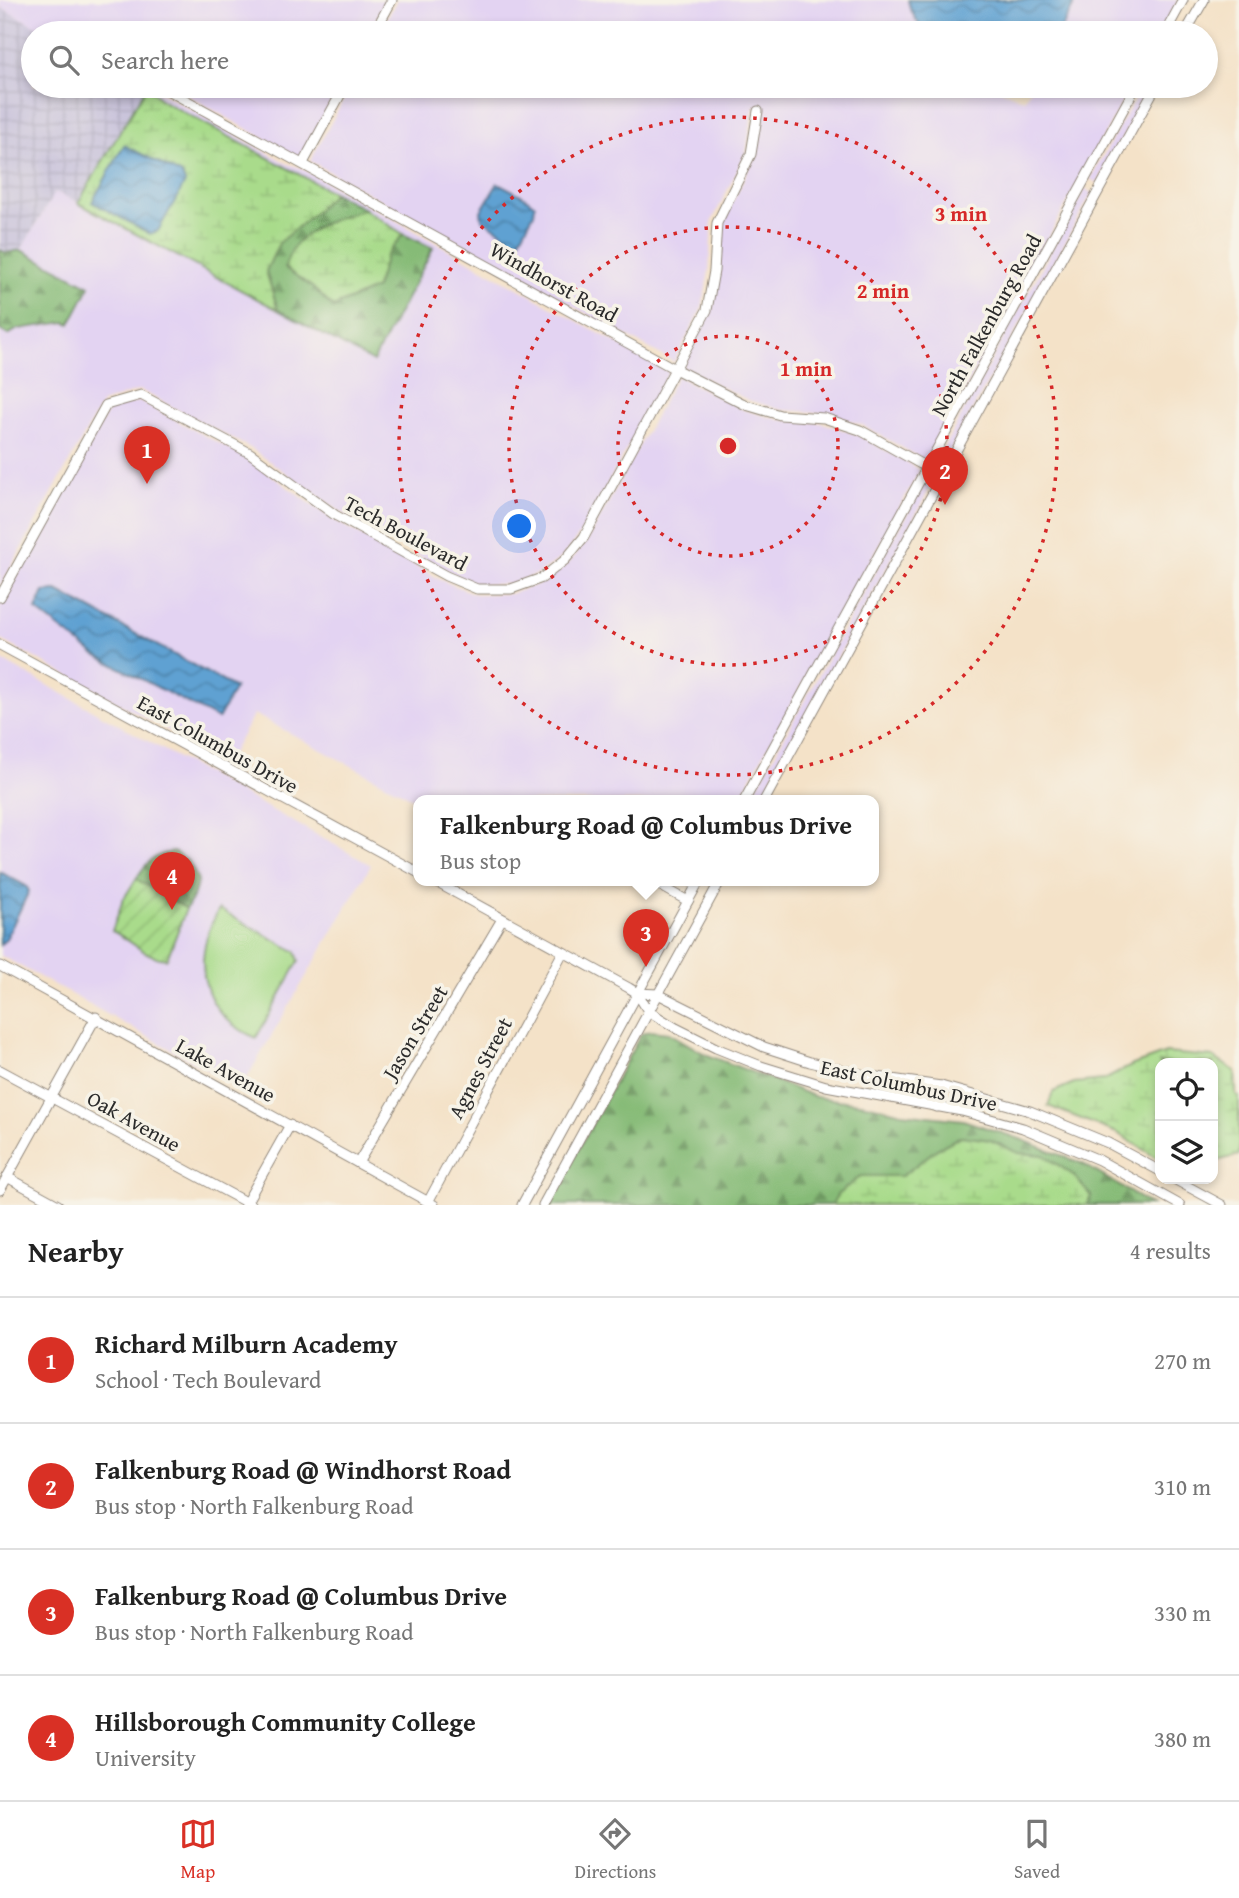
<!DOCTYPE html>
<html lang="en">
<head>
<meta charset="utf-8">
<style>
  body { margin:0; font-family:"Gentium Book Plus",serif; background:#f6f6f6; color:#222 }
  .controls { position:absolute; right:21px; bottom:21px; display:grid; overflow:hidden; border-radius:14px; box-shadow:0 4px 10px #0003 }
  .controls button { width:63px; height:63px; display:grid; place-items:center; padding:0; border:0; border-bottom:2px solid #e0e0e0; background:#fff; color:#222; font:35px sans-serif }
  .you { position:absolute; left:520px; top:527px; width:24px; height:24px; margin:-18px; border:5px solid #fff; border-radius:50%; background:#1a73e8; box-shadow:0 0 0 10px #1a73e833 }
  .badge { display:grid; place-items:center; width:46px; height:46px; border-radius:50%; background:#d93025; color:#fff; font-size:23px; font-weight:700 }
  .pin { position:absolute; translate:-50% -58px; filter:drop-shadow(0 2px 4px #0008) }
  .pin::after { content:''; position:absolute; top:37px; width:24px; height:21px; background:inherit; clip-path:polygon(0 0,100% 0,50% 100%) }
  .popup { position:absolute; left:413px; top:795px; width:466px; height:91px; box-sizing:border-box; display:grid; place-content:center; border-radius:14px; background:#fff; filter:drop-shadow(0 2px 5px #0005); font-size:23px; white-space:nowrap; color:#767676 }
  .popup b { font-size:26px; color:#222 }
  .popup::after { content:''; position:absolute; left:50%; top:100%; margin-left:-14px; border:14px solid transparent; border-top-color:#fff }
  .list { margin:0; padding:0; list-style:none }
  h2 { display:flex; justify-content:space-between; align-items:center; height:91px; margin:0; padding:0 28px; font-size:30px }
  h2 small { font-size:23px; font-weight:400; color:#767676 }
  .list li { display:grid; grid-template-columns:46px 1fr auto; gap:21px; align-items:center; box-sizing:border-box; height:126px; padding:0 28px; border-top:2px solid #e0e0e0 }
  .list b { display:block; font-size:26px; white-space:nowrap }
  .list p { margin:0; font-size:23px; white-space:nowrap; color:#767676 }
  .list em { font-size:23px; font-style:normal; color:#767676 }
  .icon { flex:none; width:38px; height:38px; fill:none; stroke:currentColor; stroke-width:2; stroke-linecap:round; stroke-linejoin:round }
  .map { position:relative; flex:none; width:1239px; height:1205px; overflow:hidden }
  .search { position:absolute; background:#fff; box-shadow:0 4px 10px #0003; left:21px; right:21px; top:21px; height:77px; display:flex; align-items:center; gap:18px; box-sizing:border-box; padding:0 24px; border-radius:38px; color:#767676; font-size:26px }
  .sheet { height:595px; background:#fff }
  nav { display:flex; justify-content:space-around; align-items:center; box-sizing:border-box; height:98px; border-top:2px solid #e0e0e0; background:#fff; font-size:19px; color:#767676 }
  nav a { display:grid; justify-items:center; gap:4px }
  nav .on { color:#d93025 }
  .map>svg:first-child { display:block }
  .built { fill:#e3d3f2; fill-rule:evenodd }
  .industrial { fill:url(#industrial-grid) }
  .green { fill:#a9db8b; stroke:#6a835b; stroke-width:2 }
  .forest { fill:url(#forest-firs); stroke:#587351; stroke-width:2 }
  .wetland { fill:url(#wetland-marsh); stroke:#6a835b; stroke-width:2 }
  .garden { fill:url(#garden-furrows); stroke:#6a835b; stroke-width:2 }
  .water { fill:url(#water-waves); stroke:#44667e; stroke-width:2 }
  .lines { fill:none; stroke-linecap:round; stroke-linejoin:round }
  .minor-casing { stroke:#90867a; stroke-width:11 }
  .minor { stroke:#fff; stroke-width:9 }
  .ring { fill:none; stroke:#d62828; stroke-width:3.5; stroke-dasharray:3.5 7 }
  .labels { text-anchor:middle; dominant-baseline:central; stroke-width:7; stroke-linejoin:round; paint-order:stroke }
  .street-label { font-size:21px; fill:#2b2b2b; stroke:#f7f3e8 }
  .centre { fill:#d62828; stroke:#f7f3e8; stroke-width:3.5 }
  .ring-label { font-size:21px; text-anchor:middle; font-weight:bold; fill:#d62828; stroke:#f7f3e8; stroke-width:7; stroke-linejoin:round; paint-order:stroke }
</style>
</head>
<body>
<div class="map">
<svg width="1239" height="1205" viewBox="0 0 1239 1205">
  <defs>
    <pattern id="industrial-grid" width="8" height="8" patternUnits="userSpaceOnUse" patternTransform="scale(1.75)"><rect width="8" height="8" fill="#c6c0da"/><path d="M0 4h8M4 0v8" fill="none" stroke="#aaa5bb"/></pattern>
    <pattern id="forest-firs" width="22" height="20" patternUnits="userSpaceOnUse" patternTransform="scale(1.75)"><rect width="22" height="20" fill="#86bb77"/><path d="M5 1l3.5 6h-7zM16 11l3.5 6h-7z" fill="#6e9862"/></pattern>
    <pattern id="wetland-marsh" width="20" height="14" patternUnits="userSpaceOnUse" patternTransform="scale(1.75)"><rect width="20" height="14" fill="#a9db8b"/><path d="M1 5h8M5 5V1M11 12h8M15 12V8" fill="none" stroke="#92bc78"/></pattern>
    <pattern id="garden-furrows" width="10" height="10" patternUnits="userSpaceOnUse" patternTransform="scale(1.75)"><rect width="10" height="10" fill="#a9db8b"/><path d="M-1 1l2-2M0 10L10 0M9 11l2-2" fill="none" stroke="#92bc78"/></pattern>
    <pattern id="water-waves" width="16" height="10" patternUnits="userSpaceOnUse" patternTransform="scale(1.75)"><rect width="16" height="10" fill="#5ea1d2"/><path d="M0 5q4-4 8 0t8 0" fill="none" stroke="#4e83ab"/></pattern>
  </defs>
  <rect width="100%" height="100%" fill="#f7f3e8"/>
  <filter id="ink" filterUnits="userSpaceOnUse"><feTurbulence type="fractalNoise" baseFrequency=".0143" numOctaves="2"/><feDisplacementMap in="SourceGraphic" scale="14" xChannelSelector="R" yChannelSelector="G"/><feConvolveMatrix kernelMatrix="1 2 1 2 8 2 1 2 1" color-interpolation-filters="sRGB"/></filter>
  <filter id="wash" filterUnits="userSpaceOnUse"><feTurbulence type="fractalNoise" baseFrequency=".00686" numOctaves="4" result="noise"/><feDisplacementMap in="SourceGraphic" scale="28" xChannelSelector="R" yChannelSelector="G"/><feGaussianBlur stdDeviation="1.57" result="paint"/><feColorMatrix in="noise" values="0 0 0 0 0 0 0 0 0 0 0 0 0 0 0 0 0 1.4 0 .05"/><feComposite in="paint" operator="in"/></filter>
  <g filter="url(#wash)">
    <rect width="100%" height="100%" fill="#f4e2c8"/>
    <!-- built -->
    <g class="built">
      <polygon points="0,0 387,0 368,33 48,33 0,7"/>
      <polygon points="397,0 908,0 910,9 924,33 379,33"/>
      <polygon points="1076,0 1178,0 1160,33 1059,33"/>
      <polygon points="146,86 149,86 288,164 301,168 669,372 580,534 562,557 540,573 510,584 478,584 448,572 338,510 252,449 140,390 102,403 0,587 0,330 8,335 89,286 21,250 55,192 78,202 373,362 433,248 403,234 364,209 161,100"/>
      <polygon points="171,86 340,86 301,157 293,155"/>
      <path d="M351 86H993L1024 100 1032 86H1131L926 461 862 425 826 413 782 410 748 400 682 367 712 310 719 271 722 224 755 156 763 106H754L746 153 712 221 709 271 702 308 674 362 310 161ZM498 183 523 196 535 205 534 213 481 212Z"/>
      <polygon points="1142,86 1151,86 1097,183 1090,179"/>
      <polygon points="1085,189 1092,193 940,469 934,465"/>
      <polygon points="677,376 744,410 780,420 823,423 858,435 920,470 738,801 418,801 254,714 227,762 0,639 0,607 109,409 140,401 247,458 332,519 443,581 475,594 510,594 545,582 569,563 588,540"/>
      <polygon points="929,475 935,479 759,801 749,801"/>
      <polygon points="0,659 371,865 241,1088 0,955"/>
    </g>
    <!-- industrial -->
    <polygon class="industrial" points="0,7 48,33 33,33 33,86 147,86 78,202 55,192 21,250 6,253 0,250"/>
    <!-- green -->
    <path class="green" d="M219 909 296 952 299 961 256 1038C200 1013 190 961 219 909Z"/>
    <!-- forest -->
    <g class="forest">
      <polygon points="334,193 365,209 314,227 312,287 333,307 376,288 386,256 403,234 433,248 373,362 278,310 266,271 279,242 313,214"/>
      <polygon points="0,250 6,253 21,250 90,286 70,324 66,322 18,329 8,335 0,330"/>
      <path d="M174 852 189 862 198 880 193 897 186 909 136 879C146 863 154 854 174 852Z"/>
      <polygon points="651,1031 669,1033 705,1054 816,1097 866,1104 902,1113 963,1120 1020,1139 1083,1164 1151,1205 1087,1205 1091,1196 1073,1175 1043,1155 1018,1153 990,1140 961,1136 937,1149 902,1176 861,1176 838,1195 832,1205 548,1205 641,1034"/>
    </g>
    <!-- wetland -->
    <g class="wetland">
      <polygon points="147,86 161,100 334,193 313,214 279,243 266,271 278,310 78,203"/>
      <path d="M364 209 403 234 386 256 376 288 333 307 312 287 285 268C293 230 332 220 364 209Z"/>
      <polygon points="1166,1053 1213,1057 1235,1071 1236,1095 1239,1097 1239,1155 1213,1162 1213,1063 1160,1063 1160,1160 1117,1133 1048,1106 1053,1092 1074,1083 1104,1080 1133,1065"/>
      <polygon points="961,1136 990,1140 1018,1153 1043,1155 1073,1175 1091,1196 1087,1205 832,1205 837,1195 861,1176 902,1176 937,1149"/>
    </g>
    <!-- garden -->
    <path class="garden" d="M136 879 186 909 167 959C147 959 130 939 112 931L123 900Z"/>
    <!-- water -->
    <g class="water">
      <polygon points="908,0 1076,0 1059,33 924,33 910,9"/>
      <polygon points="124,145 182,175 185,183 158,231 150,234 92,202"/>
      <polygon points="498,183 523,196 535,205 534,213 519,241 514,240 482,219 481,211"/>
      <polygon points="57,591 235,688 218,719 95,655 36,610 44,592"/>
      <polygon points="0,872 26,886 29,891 6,939 0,945"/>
    </g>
  </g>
  <g filter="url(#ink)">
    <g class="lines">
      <!-- minor casing -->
      <g class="minor-casing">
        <g id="minor">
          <polyline points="374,33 392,0"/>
          <polyline points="1165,33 1183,0"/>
          <polyline points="1185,33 1204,0"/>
          <polyline points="160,86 675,369 746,405 780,415 824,418 860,430 942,476"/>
          <polyline points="303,163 345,86"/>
          <polyline points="0,597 106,405 141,395 250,453 335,515 446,576 477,589 511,589 542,578 565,560 584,537 707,310 714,271 717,223 751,154 758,111"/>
          <polyline points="0,645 419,873"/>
          <polyline points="744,801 1136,86"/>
          <polyline points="764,801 1156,86"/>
          <polyline points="434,881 629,988 637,993 648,1011 676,1028 716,1048 761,1066 826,1086 962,1111 1023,1128 1099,1160 1180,1205"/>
          <polyline points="652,881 688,901"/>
          <polyline points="0,966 434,1205"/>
          <polyline points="637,993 658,994 764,1047 810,1062 870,1076 941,1086 1030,1111 1108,1143 1160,1171"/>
          <polyline points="0,1070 251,1205"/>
          <polyline points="937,1107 941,1086"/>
          <polyline points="358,1163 502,919"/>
          <polyline points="7,1177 58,1205"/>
          <polyline points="1174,1179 1222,1205"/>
          <polyline points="0,1190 96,1017"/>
          <polyline points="428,1202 563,952"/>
          <polyline points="245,1205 290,1125"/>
          <polyline points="522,1205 699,881"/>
          <polyline points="543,1205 720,881"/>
        </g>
      </g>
      <!-- minor -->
      <use href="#minor" class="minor"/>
    </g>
  </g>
  <!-- distance rings -->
  <g class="ring">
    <circle cx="728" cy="446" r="110"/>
    <circle cx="728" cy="446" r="219"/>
    <circle cx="728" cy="446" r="329"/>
  </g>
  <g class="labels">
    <!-- street labels -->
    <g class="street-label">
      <text transform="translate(554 282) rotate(29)">Windhorst Road</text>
      <text transform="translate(986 325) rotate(-61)">North Falkenburg Road</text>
      <text transform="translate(406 533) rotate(28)">Tech Boulevard</text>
      <text transform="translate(218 744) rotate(29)">East Columbus Drive</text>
      <text transform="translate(415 1032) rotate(-59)">Jason Street</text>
      <text transform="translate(480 1068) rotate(-62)">Agnes Street</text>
      <text transform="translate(226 1070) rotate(29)">Lake Avenue</text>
      <text transform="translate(909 1085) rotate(12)">East Columbus Drive</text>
      <text transform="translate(134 1121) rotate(29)">Oak Avenue</text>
    </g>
  </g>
  <circle cx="728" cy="446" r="10" class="centre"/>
  <g class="ring-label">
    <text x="961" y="221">3 min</text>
    <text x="883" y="298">2 min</text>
    <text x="806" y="376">1 min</text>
  </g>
</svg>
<div class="controls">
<button><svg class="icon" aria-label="locate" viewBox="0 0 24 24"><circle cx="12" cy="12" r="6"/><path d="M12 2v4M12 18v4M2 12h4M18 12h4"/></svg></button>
<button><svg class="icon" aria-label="layers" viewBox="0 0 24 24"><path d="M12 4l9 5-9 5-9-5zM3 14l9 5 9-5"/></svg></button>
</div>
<div class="you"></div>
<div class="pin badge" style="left:147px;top:484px">1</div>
<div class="pin badge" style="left:945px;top:505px">2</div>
<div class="pin badge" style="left:646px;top:967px">3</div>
<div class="popup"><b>Falkenburg Road @ Columbus Drive</b>Bus stop</div>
<div class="pin badge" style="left:172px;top:910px">4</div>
<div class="search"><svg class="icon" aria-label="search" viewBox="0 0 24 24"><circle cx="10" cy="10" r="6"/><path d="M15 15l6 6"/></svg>Search here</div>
</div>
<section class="sheet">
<h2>Nearby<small>4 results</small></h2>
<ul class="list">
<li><span class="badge">1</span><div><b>Richard Milburn Academy</b><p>School · Tech Boulevard</p></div><em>270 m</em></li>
<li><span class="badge">2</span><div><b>Falkenburg Road @ Windhorst Road</b><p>Bus stop · North Falkenburg Road</p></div><em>310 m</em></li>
<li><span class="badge">3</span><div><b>Falkenburg Road @ Columbus Drive</b><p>Bus stop · North Falkenburg Road</p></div><em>330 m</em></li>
<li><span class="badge">4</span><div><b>Hillsborough Community College</b><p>University</p></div><em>380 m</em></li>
</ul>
</section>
<nav>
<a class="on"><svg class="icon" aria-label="map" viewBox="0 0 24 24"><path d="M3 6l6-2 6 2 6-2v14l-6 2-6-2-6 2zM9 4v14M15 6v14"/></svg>Map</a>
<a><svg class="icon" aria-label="directions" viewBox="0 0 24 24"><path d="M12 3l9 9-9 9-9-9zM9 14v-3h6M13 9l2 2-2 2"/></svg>Directions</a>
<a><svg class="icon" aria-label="saved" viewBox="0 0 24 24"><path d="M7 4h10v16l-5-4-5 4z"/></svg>Saved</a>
</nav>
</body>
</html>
